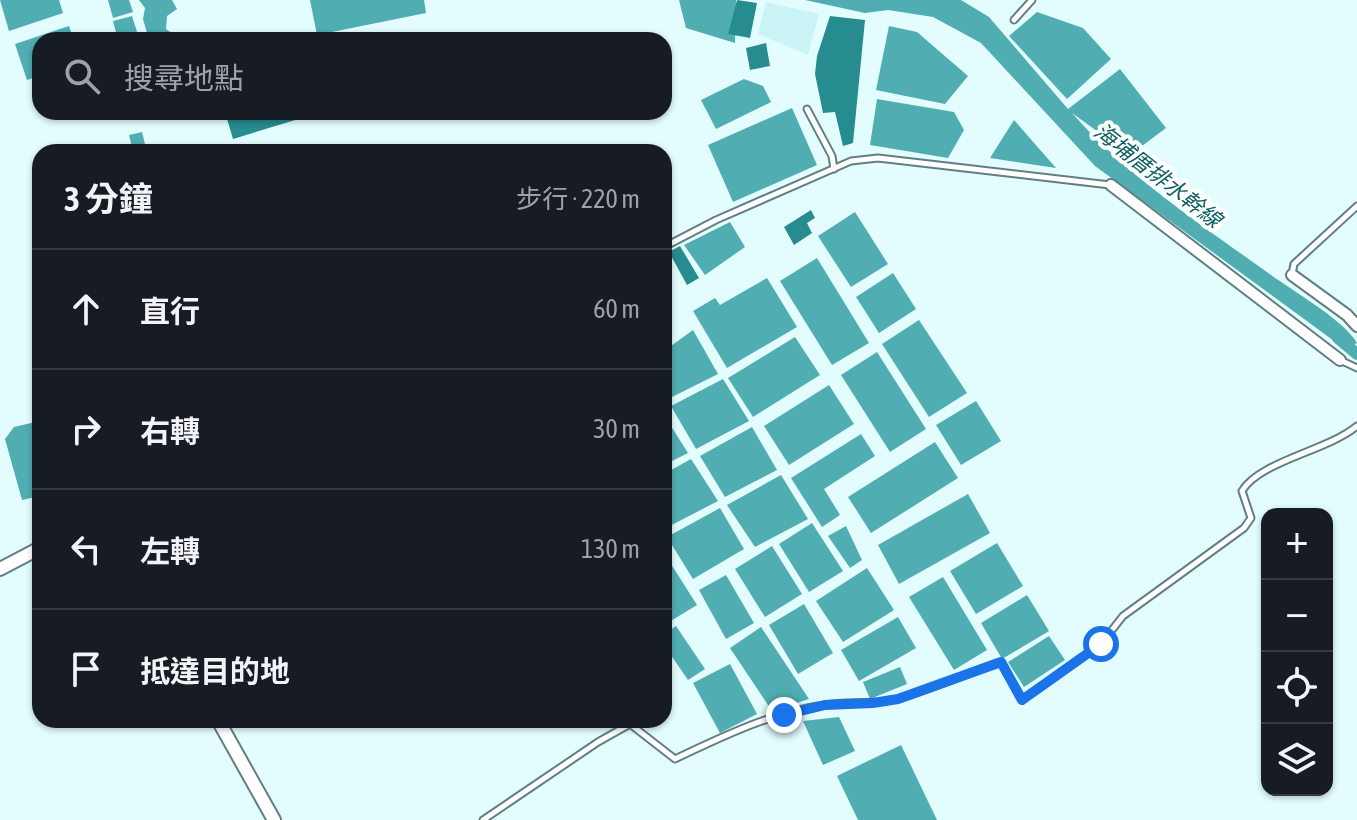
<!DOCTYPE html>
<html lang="zh-TW">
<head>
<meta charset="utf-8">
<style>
  body { margin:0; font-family:"Asap Condensed","Noto Sans TC",sans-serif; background:#20242c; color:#f1f3f6 }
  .controls { position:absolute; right:24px; bottom:24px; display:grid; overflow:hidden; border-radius:16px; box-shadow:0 2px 6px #0004 }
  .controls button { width:72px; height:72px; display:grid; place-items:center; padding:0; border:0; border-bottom:2px solid #363941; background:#171b24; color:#f1f3f6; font:40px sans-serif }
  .stop { position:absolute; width:24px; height:24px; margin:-18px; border:6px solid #1a73e8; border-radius:50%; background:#fff }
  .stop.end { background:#1a73e8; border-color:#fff; box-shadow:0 2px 8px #0008 }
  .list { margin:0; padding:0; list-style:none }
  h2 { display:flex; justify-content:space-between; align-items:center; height:104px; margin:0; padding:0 32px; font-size:34px }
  h2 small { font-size:26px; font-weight:400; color:#9ea1a6 }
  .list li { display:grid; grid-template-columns:52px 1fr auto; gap:24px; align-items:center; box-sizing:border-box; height:120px; padding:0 32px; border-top:2px solid #363941 }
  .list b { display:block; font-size:30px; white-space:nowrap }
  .list em { font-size:26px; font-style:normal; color:#9ea1a6 }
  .icon { flex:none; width:44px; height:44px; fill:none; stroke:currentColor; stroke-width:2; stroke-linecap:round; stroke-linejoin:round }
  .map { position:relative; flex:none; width:1357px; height:820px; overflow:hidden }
  .search { position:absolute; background:#171b24; box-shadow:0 2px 6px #0004; left:32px; top:32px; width:640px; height:88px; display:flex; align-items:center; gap:20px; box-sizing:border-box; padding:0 28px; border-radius:24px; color:#9ea1a6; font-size:30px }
  .panel { position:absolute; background:#171b24; box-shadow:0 2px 6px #0004; left:32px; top:144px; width:640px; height:584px; border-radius:24px }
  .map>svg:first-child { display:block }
  .built { fill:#caf4f6 }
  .water { fill:#50aeb2 }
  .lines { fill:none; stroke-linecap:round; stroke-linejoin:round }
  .canal { stroke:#50aeb2; stroke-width:12 }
  .building { fill:#268c90 }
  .service-casing { stroke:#617f80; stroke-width:9 }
  .minor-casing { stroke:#617f80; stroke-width:14 }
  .tertiary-casing { stroke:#617f80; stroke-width:16 }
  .service { stroke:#fff; stroke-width:5 }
  .minor { stroke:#fff; stroke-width:10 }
  .tertiary { stroke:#fff; stroke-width:12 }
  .route { stroke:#1a73e8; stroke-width:10 }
  .labels { text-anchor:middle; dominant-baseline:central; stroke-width:8; stroke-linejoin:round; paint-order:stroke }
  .water-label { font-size:22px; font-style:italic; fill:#0d5f62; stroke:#fff }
</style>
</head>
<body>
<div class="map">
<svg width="1357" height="820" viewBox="0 0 1357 820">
  <rect width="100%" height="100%" fill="#e3fdfe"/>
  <!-- built -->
  <polygon class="built" points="766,2 819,14 808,55 758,34"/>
  <!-- water -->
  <g class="water">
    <polygon points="0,0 59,0 63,13 9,31"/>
    <polygon points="108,0 129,0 133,12 113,18"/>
    <polygon points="139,0 172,0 177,9 167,16 166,29 182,40 149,40 143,19 145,8"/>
    <polygon points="310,0 424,0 426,13 317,35"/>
    <polygon points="679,0 736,0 735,43 686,28"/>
    <path d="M805 0H961L989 17 1068 109 1120 69 1166 128 1130 155 1072 113C1128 177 1203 226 1271 275 1293 291 1345 321 1357 343L1345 349 1095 166 981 43 933 17 888 10 865 13Z"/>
    <polygon points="1037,12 1083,28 1111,59 1067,99 1009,36"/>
    <polygon points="132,16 138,35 118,40 113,21"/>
    <polygon points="69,26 74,40 40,40 40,76 27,80 15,44"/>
    <polygon points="889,26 917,32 968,76 945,104 876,90"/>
    <polygon points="744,79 763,86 771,102 716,129 701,100"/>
    <polygon points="877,99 954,112 964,130 948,158 870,145"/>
    <polygon points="792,108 817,165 733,202 708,145"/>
    <polygon points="1014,120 1056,168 990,158"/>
    <polygon points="142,132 147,152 133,152 129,135"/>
    <polygon points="855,212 888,264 851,287 818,236"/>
    <polygon points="730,222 745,247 705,275 684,245"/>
    <polygon points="817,258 869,343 832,365 780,281"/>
    <polygon points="893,273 916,309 879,333 856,297"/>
    <polygon points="767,278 797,327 727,368 693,311 715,298 720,305"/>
    <polygon points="919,320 967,393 929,417 882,344"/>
    <polygon points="693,330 718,374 666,400 664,351"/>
    <polygon points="795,337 820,375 753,417 728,378"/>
    <polygon points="877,352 926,429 890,452 841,375"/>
    <polygon points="723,379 749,421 696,449 671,406"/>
    <polygon points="829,385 854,424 789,465 764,426"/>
    <polygon points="976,401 1001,441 961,465 936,425"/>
    <polygon points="664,415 688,453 664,465"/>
    <polygon points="40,421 40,496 22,500 5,439 14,427"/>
    <polygon points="752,427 777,470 725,497 700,456"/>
    <polygon points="861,434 875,456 824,489 840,515 822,527 791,478"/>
    <polygon points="935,442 958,478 871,533 848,497"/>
    <polygon points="691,459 718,501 664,529 664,474"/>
    <polygon points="781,475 808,519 755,547 727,505"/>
    <polygon points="968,494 990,533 899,584 878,545"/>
    <polygon points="720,508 744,549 693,579 667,537"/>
    <polygon points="812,523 843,571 809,592 779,544"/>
    <polygon points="846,526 862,560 850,568 828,536"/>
    <polygon points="997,543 1023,586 976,614 950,571"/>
    <polygon points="772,546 802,594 765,617 735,569"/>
    <polygon points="664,553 697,605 664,625"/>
    <polygon points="867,568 894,610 843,642 816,601"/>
    <polygon points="726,575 754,623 726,639 699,590"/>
    <polygon points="943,577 987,650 954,670 909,597"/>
    <polygon points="1027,595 1049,631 1002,659 981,623"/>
    <polygon points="804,604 833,653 798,674 769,625"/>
    <polygon points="898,617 916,648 859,681 841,650"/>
    <polygon points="676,626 705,669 688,680 664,645 664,634"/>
    <polygon points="761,627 809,699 772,711 730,648"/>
    <polygon points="1049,636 1065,660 1024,687 1008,662"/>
    <polygon points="730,664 757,714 720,733 693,683"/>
    <polygon points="900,667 907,684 870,699 863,682"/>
    <polygon points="839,717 855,751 823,765 803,721"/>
    <polygon points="901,745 937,820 858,820 837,776"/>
  </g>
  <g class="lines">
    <!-- canal -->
    <polyline class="canal" points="1338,338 1357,354"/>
  </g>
  <!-- building -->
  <g class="building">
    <polygon points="737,0 757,3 750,38 728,34"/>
    <polygon points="830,16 865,20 853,143 843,146 835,112 823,113 815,74 817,56"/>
    <polygon points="766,43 770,66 750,70 746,48"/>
    <polygon points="225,112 314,112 315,114 233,139"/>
    <polygon points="811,210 815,218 807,223 812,233 794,245 784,227"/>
    <polygon points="680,246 699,278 687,285 669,252"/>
  </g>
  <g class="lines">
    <!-- service casing -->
    <g class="service-casing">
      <g id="service">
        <polyline points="1014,20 1032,0"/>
        <polyline points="807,109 832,156 834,169"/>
        <polyline points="664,247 716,220 851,161 878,158 1110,185"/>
        <polyline points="1292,274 1294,264 1357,206"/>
        <polyline points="1340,360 1357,368"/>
        <path d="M483 820 598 742 630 724 675 759C721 737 773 712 824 705 849 701 873 705 897 699 932 689 967 673 1001 662L1022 700 1101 644 1123 616 1244 528 1251 518 1242 491C1260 461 1327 451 1357 426"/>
      </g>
    </g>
    <!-- minor casing -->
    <g class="minor-casing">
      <g id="minor">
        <polyline points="1111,185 1340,360"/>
        <polyline points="1292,275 1347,315 1357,326"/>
      </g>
    </g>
    <!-- tertiary casing -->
    <g class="tertiary-casing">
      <g id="tertiary">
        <polyline points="0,569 40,548"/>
        <polyline points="218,720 274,820"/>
      </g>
    </g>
    <!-- service -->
    <use href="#service" class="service"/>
    <!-- minor -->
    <use href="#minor" class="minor"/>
    <!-- tertiary -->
    <use href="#tertiary" class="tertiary"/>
  </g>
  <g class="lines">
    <!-- route -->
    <polyline class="route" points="784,715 825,705 873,703 898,699 1001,662 1022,700 1101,644"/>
  </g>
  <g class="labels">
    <!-- water labels -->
    <g class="water-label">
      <text transform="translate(1158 175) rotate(38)">海埔厝排水幹線</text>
    </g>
  </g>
</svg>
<div class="controls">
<button>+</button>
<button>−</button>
<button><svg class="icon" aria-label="locate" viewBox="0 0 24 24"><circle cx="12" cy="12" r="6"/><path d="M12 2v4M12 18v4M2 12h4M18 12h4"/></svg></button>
<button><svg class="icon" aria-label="layers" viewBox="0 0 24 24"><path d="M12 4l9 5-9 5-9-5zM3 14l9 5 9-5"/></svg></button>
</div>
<div class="stop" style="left:1101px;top:644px"></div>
<div class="stop end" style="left:784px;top:715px"></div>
<div class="search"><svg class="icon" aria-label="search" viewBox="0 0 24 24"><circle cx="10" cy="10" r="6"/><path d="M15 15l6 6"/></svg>搜尋地點</div>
<section class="panel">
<h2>3 分鐘<small>步行 · 220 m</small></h2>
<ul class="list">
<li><svg class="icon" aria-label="ahead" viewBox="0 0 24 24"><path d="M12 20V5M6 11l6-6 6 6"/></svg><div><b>直行</b></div><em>60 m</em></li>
<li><svg class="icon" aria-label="right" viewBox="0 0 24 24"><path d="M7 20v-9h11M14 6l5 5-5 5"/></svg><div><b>右轉</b></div><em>30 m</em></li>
<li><svg class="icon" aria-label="left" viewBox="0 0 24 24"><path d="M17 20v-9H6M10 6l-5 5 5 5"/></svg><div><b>左轉</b></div><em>130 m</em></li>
<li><svg class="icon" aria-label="arrive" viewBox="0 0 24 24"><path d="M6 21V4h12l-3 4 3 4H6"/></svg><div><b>抵達目的地</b></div></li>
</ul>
</section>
</div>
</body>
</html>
